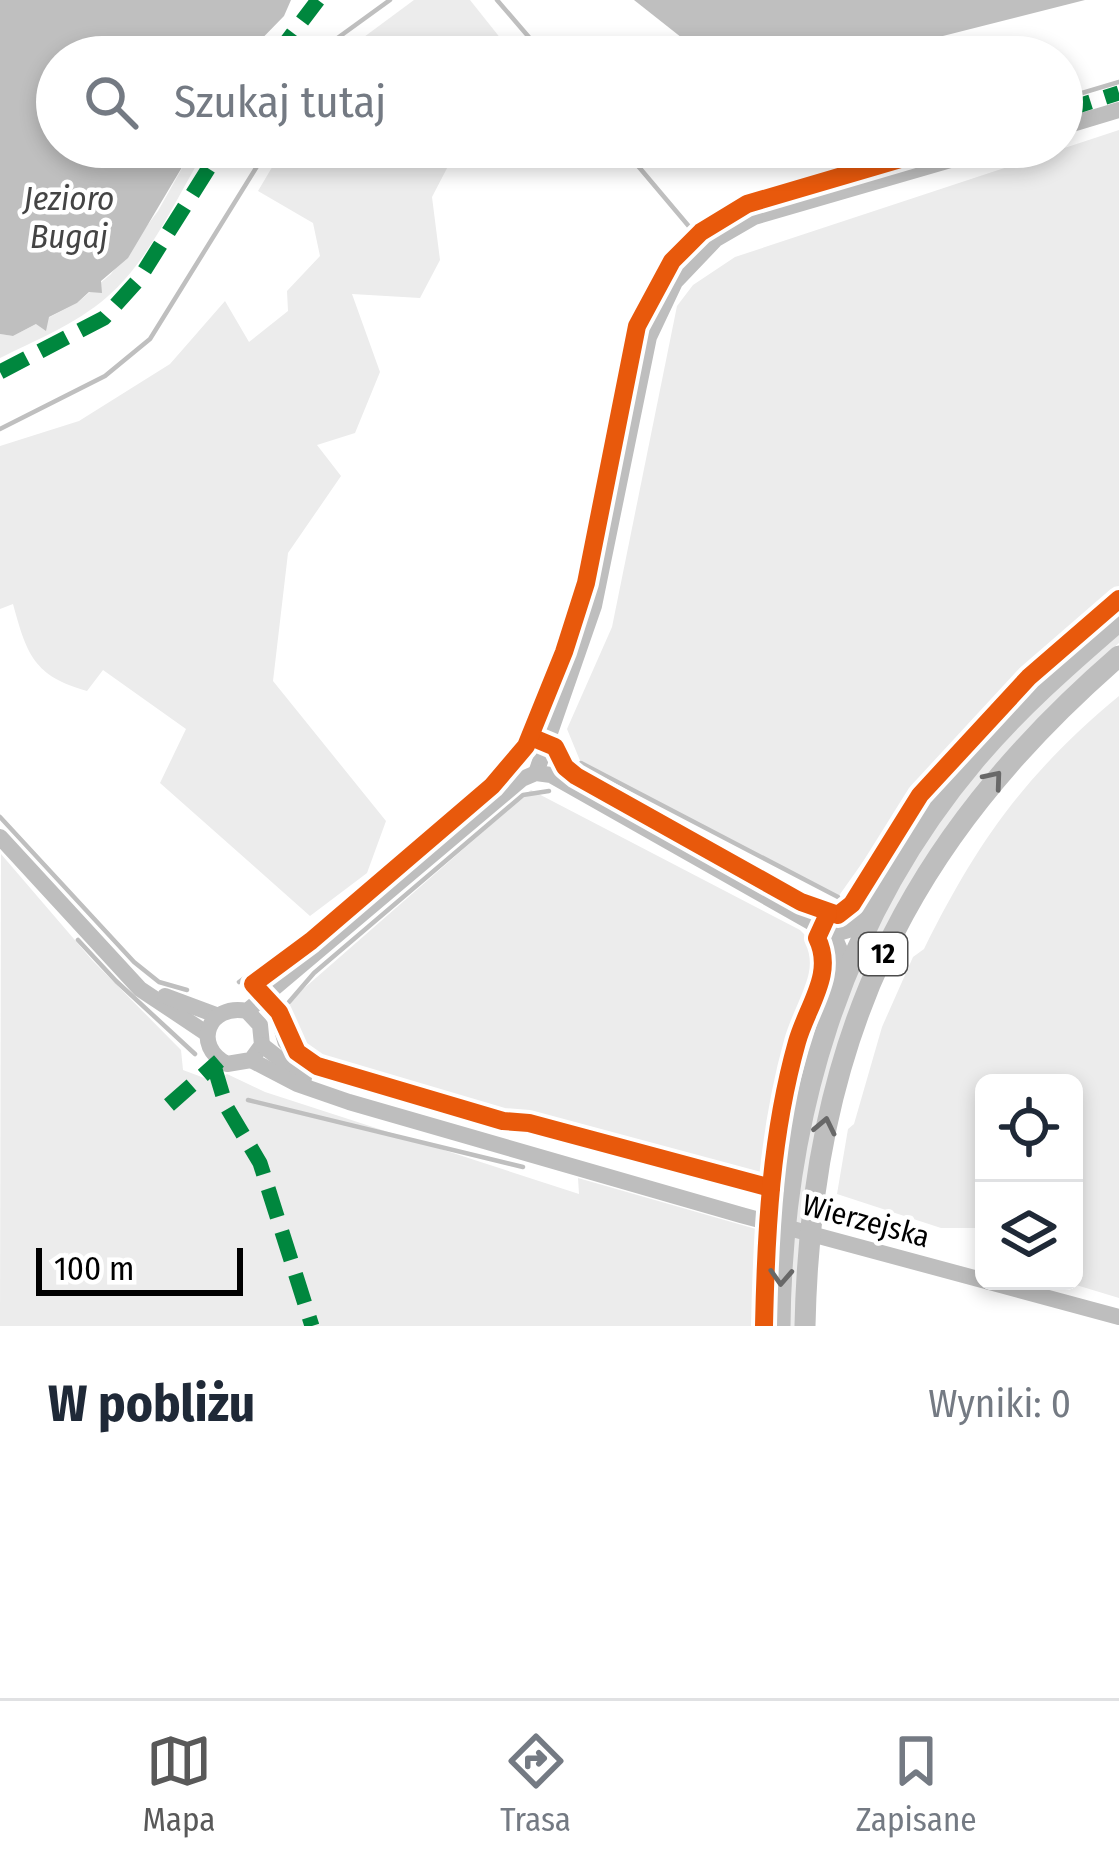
<!DOCTYPE html>
<html lang="pl">
<head>
<meta charset="utf-8">
<style>
  body { margin:0; font-family:"Fira Sans Condensed",sans-serif; background:#f2f2f3; color:#1f2937 }
  .controls { position:absolute; right:36px; bottom:36px; display:grid; overflow:hidden; border-radius:18px; box-shadow:0 6px 18px #0003 }
  .controls button { width:108px; height:108px; display:grid; place-items:center; padding:0; border:0; border-bottom:3px solid #e0e1e3; background:#fff; color:#1f2937; font:60px sans-serif }
  .scale { position:absolute; left:36px; bottom:30px; width:207px; box-sizing:border-box; padding-left:12px; border:6px solid #000; border-top:0; font-size:33px; line-height:42px; white-space:nowrap; color:#000; -webkit-text-stroke:9px #fff; paint-order:stroke }
  .list { margin:0; padding:0; list-style:none }
  h2 { display:flex; justify-content:space-between; align-items:center; height:156px; margin:0; padding:0 48px; font-size:51px }
  h2 small { font-size:39px; font-weight:400; color:#747a83 }
  .icon { flex:none; width:66px; height:66px; fill:none; stroke:currentColor; stroke-width:2; stroke-linecap:round; stroke-linejoin:round }
  .map { position:relative; flex:none; width:1119px; height:1326px; overflow:hidden }
  .search { position:absolute; background:#fff; box-shadow:0 6px 18px #0003; left:36px; right:36px; top:36px; height:132px; display:flex; align-items:center; gap:30px; box-sizing:border-box; padding:0 42px; border-radius:66px; color:#747a83; font-size:45px }
  .sheet { height:372px; background:#fff }
  nav { display:flex; justify-content:space-around; align-items:center; box-sizing:border-box; height:168px; border-top:3px solid #e0e1e3; background:#fff; font-size:33px; color:#747a83 }
  nav a { display:grid; justify-items:center; gap:6px }
  nav .on { color:#595959 }
  .map>svg:first-child { display:block }
  .green { fill:#ececec }
  .water { fill:#bfbfbf }
  .lines { fill:none; stroke-linecap:round; stroke-linejoin:round }
  .stream { stroke:#bfbfbf; stroke-width:4.5 }
  .minor { stroke:#bebebe; stroke-width:16 }
  .major { stroke:#bebebe; stroke-width:21 }
  .quiet { stroke:#00873e; stroke-width:15; stroke-dasharray:30 15; stroke-linecap:butt }
  .cycleway-casing { stroke:#fff; stroke-width:26 }
  .cycleway { stroke:#e8590c; stroke-width:18 }
  .oneway { stroke:#686868 }
  .labels { text-anchor:middle; dominant-baseline:central; stroke-width:9; stroke-linejoin:round; paint-order:stroke }
  .shield { fill:#fff; stroke:#4c4c4c; stroke-width:3 }
  .shield-label { font-size:27px; font-weight:bold; fill:#000 }
  .street-label { font-size:30px; fill:#000; stroke:#fff }
  .water-label { font-size:33px; font-style:italic; fill:#444; stroke:#fff }
</style>
</head>
<body>
<div class="map">
<svg width="1119" height="1326" viewBox="0 0 1119 1326">
  <rect width="100%" height="100%" fill="#fff"/>
  <!-- green -->
  <g class="green">
    <polygon points="414,0 470,0 509,49 505,57 337,57"/>
    <polygon points="1119,130 1119,587 1026,669 933,763 838,897 581,763 567,729 612,627 677,306 693,285 735,257"/>
    <path d="M194 147H207C177 196 151 259 107 297 76 324 36 340 0 358V334L13 336 77 303 111 274 158 211Z"/>
    <path d="M284 147H458L432 197 440 260 420 298 352 294 380 372 355 433 317 445 341 476 288 553 273 681 386 821 367 873 310 916 160 783 186 729 103 670 87 691C34 676 27 655 13 604L0 609V446L79 421 170 364 225 301 249 342 288 311 287 291 320 256 313 223 258 191Z"/>
    <path d="M1119 632V643C901 832 799 1035 797 1326H788C791 1280 792 1234 796 1189 814 1024 903 843 1018 725 1050 692 1085 663 1119 632Z"/>
    <path d="M1119 696V1298L1063 1281H1074V1083H984V1228H941L837 1194 848 1129 854 1124 882 1027 913 957 924 949C977 842 1026 773 1119 696Z"/>
    <polygon points="531,790 800,930 813,943 812,976 776,1076 765,1175 517,1111 482,1111 315,1058 297,1044 288,1008 293,998"/>
    <polygon points="1,854 92,960 181,1050 183,1070 215,1082 227,1074 265,1092 579,1194 578,1178 763,1231 762,1326 0,1326"/>
  </g>
  <!-- water -->
  <g class="water">
    <polygon points="0,0 291,0 284,16 244,57 57,57 57,147 194,147 128,258 101,281 102,293 89,292 77,303 49,317 46,331 36,324 13,336 0,334"/>
    <polygon points="634,0 1085,0 860,57 717,57 696,49"/>
  </g>
  <g class="lines">
    <!-- stream -->
    <g class="stream">
      <polyline points="497,0 546,57"/>
      <polyline points="324,57 332,42 390,0"/>
      <polyline points="1062,99 1119,82"/>
      <polyline points="622,147 692,230 739,198 906,147"/>
      <polyline points="0,429 105,376 150,339 269,147"/>
      <path d="M598 483 629 331C643 291 661 260 692 230"/>
      <polyline points="581,763 838,897"/>
      <polyline points="0,817 134,962 159,982 187,990"/>
      <polyline points="78,940 116,981 195,1054"/>
      <polyline points="239,982 313,929 506,764 516,746"/>
      <polyline points="289,1002 314,973 523,795 549,791"/>
      <polyline points="274,1023 280,1044 291,1058"/>
      <polyline points="304,1069 499,1129"/>
      <polyline points="248,1100 523,1167"/>
    </g>
    <!-- minor -->
    <g class="minor">
      <polyline points="1062,127 1119,110"/>
      <polyline points="536,773 594,606 649,337 675,282 716,239 754,217 995,147"/>
      <polyline points="0,837 140,989 206,1033"/>
      <polyline points="165,996 216,1015"/>
      <path d="M247 1011 260 1025 262 1045 251 1060 227 1064C192 1046 208 1003 247 1011L522 779 536 773 551 775 830 933"/>
      <polyline points="262,1045 304,1078"/>
      <polyline points="251,1060 297,1084 349,1102 741,1215 1119,1317"/>
    </g>
    <!-- major -->
    <g class="major">
      <polyline points="837,978 839,954 830,933 850,927 867,907"/>
      <path d="M780 1326C782 1119 840 920 975 760 1018 709 1068 665 1119 621"/>
      <path d="M805 1326C811 1040 904 843 1119 656"/>
    </g>
    <!-- quiet -->
    <g class="quiet">
      <polyline points="275,57 318,0"/>
      <polyline points="1062,111 1119,93"/>
      <polyline points="0,372 104,318 139,279 222,147"/>
      <polyline points="214,1066 226,1106 260,1163 312,1326"/>
      <polyline points="169,1105 219,1061"/>
    </g>
    <!-- cycleway casing -->
    <g class="cycleway-casing">
      <g id="cycleway">
        <polyline points="531,737 555,747 565,767 576,776 801,902 838,915 852,904 920,795 1029,677 1119,599"/>
        <polyline points="771,1188 529,1123 503,1121 317,1066 297,1052 279,1012 253,984 311,941 492,786 526,746 564,652 586,583 637,326 672,261 701,232 747,204 941,147"/>
        <path d="M764 1326C766 1231 771 1134 797 1042 807 1006 835 974 817 938L828 914"/>
      </g>
    </g>
    <!-- cycleway -->
    <use href="#cycleway" class="cycleway"/>
  </g>
  <!-- one-way arrows -->
  <defs><path id="oneway-chevron" d="M-2-3.5L2.5 0L-2 3.5" fill="none" stroke-width="1.6" stroke-linecap="round" stroke-linejoin="round" transform="scale(3)"/></defs>
  <g class="oneway">
    <use href="#oneway-chevron" transform="translate(994 779) rotate(-50)"/>
    <use href="#oneway-chevron" transform="translate(825 1126) rotate(-78)"/>
    <use href="#oneway-chevron" transform="translate(781 1277) rotate(93)"/>
  </g>
  <g class="labels">
    <!-- shield labels -->
    <rect class="shield" x="859" y="933" width="48" height="42" rx="9"/>
    <g class="shield-label">
      <text x="883" y="954">12</text>
    </g>
    <!-- street labels -->
    <g class="street-label">
      <text transform="translate(866 1221) rotate(15)">Wierzejska</text>
    </g>
    <!-- water labels -->
    <g class="water-label">
      <text x="69" y="199">Jezioro<tspan x="69" dy="38">Bugaj</tspan></text>
    </g>
  </g>
</svg>
<div class="controls">
<button><svg class="icon" aria-label="locate" viewBox="0 0 24 24"><circle cx="12" cy="12" r="6"/><path d="M12 2v4M12 18v4M2 12h4M18 12h4"/></svg></button>
<button><svg class="icon" aria-label="layers" viewBox="0 0 24 24"><path d="M12 4l9 5-9 5-9-5zM3 14l9 5 9-5"/></svg></button>
</div>
<div class="scale">100 m</div>
<div class="search"><svg class="icon" aria-label="search" viewBox="0 0 24 24"><circle cx="10" cy="10" r="6"/><path d="M15 15l6 6"/></svg>Szukaj tutaj</div>
</div>
<section class="sheet">
<h2>W pobliżu<small>Wyniki: 0</small></h2>
<ul class="list">
</ul>
</section>
<nav>
<a class="on"><svg class="icon" aria-label="map" viewBox="0 0 24 24"><path d="M3 6l6-2 6 2 6-2v14l-6 2-6-2-6 2zM9 4v14M15 6v14"/></svg>Mapa</a>
<a><svg class="icon" aria-label="directions" viewBox="0 0 24 24"><path d="M12 3l9 9-9 9-9-9zM9 14v-3h6M13 9l2 2-2 2"/></svg>Trasa</a>
<a><svg class="icon" aria-label="saved" viewBox="0 0 24 24"><path d="M7 4h10v16l-5-4-5 4z"/></svg>Zapisane</a>
</nav>
</body>
</html>
